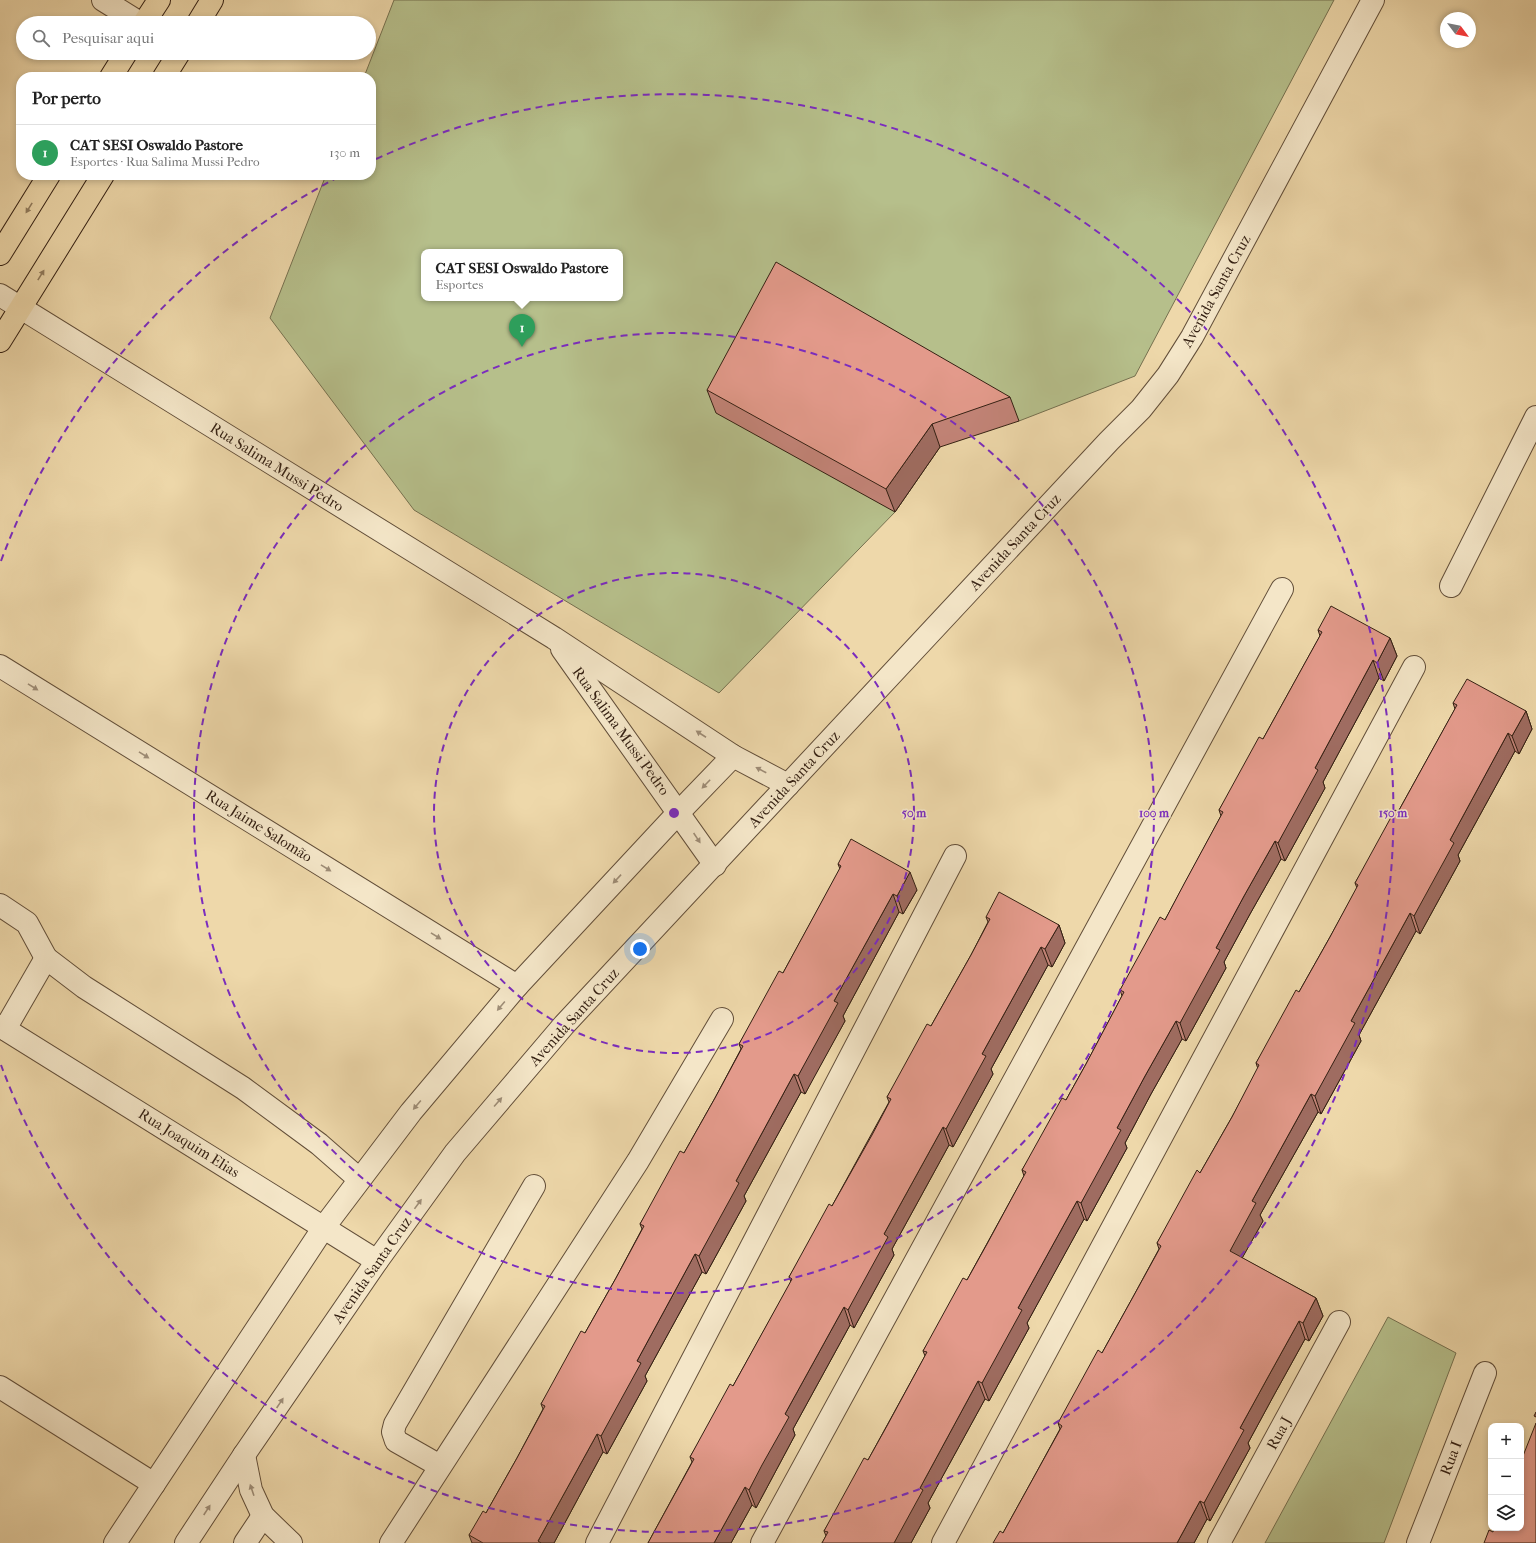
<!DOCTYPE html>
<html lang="pt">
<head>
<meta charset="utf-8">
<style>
  body { margin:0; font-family:"IM FELL French Canon",serif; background:#f2f2f2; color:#222 }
  .controls { position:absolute; right:12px; bottom:12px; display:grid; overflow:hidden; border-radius:8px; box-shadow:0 2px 6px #0003 }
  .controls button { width:36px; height:36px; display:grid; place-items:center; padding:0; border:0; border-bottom:1px solid #e0e0e0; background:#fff; color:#222; font:20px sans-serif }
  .compass { position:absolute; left:1440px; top:12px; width:36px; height:36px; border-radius:50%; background:#fff; box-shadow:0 2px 6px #0003; rotate:122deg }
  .you { position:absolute; left:640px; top:949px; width:14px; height:14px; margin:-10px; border:3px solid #fff; border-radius:50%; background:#1a73e8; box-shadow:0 0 0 6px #1a73e833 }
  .badge { display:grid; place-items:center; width:26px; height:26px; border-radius:50%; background:#8f2418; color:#fff; font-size:13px; font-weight:700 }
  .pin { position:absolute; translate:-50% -33px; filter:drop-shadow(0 1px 2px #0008) }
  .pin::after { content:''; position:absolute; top:21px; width:14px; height:12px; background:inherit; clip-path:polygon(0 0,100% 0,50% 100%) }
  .popup { position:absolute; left:421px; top:249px; width:202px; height:52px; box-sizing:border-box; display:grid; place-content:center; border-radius:8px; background:#fff; filter:drop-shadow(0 1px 3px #0005); font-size:13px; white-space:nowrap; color:#767676 }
  .popup b { font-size:15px; color:#222 }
  .popup::after { content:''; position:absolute; left:50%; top:100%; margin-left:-8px; border:8px solid transparent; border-top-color:#fff }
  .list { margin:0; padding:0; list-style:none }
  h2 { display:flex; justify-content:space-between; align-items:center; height:52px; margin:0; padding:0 16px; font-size:17px }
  h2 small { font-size:13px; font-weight:400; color:#767676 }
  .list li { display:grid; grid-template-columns:26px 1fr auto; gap:12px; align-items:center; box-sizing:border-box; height:56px; padding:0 16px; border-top:1px solid #e0e0e0 }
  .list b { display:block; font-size:15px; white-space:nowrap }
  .list p { margin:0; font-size:13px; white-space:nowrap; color:#767676 }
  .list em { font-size:13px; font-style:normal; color:#767676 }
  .icon { flex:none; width:22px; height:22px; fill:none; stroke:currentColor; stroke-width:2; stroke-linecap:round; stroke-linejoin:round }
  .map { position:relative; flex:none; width:1536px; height:1543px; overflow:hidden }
  .search { position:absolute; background:#fff; box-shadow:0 2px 6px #0003; left:16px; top:16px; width:360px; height:44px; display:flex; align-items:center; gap:10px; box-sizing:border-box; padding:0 14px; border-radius:22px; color:#767676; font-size:15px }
  .panel { position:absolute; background:#fff; box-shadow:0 2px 6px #0003; left:16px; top:72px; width:360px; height:108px; border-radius:16px }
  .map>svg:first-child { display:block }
  .green { fill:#b6bf8b; stroke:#75704f; fill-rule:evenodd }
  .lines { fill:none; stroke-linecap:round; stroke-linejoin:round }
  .minor-casing { stroke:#624e39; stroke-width:24 }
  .major-casing { stroke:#342013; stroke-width:24 }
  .minor { stroke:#f4e6c8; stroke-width:22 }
  .major { stroke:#eed8aa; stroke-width:22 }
  .wall { fill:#c38478; stroke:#342013 }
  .shaded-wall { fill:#9f6c61; stroke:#342013 }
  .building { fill:#e39a8b; stroke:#342013 }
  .oneway { fill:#917c5e }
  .oneway2 { fill:#9e8d77 }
  .ring { fill:none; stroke:#7b2cbf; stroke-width:2; stroke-dasharray:7 5 }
  .labels { text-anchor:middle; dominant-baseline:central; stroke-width:3; stroke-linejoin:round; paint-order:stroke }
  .street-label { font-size:15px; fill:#342013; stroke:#f4e6c8 }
  .centre { fill:#7b2cbf; stroke:#f4e6c8; stroke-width:2 }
  .ring-label { font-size:12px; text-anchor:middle; font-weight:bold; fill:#7b2cbf; stroke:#f4e6c8; stroke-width:3; stroke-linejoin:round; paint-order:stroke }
</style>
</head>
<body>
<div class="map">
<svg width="1536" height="1543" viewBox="0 0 1536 1543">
  <rect width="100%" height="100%" fill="#eed8aa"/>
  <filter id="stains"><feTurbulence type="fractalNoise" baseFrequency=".005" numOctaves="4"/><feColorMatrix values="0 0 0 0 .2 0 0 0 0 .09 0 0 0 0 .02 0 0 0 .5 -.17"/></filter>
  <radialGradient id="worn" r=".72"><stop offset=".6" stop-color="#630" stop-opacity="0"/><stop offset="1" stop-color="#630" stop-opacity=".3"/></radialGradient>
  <!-- green -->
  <g class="green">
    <path d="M394 0H1334L1135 376 1019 421 785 285 895 512 719 693 414 510 270 318 326 175H371V77H364ZM424 252H620V298H424Z"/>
    <polygon points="1388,1317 1456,1353 1384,1543 1265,1543"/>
  </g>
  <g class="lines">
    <!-- minor casing -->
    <g class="minor-casing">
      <g id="minor">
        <polyline points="103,0 140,23"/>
        <polyline points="0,295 554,638 733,756 788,785"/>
        <polyline points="1451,586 1536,417"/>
        <polyline points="562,649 715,865"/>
        <polyline points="0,666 517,986"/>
        <polyline points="0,905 27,923 46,958"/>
        <polyline points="0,1026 377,1261"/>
        <polyline points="5,1029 46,958 84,987 243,1088 319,1144 359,1179"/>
        <polyline points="0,1387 154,1484"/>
        <polyline points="244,1455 251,1490 263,1516 291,1543"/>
        <polyline points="440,1466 396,1441 393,1432 395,1424 534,1186"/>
        <polyline points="115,1543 324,1227 411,1112 517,986 679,812 733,756"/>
        <polyline points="186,1543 244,1455 377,1261 455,1153 564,1025 1109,441 1141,409 1168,375 1192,337 1373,0"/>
        <polyline points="245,1543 263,1516"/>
        <polyline points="391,1543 638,1161 722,1019"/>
        <polyline points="597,1543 955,856"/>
        <polyline points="762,1543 1282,589"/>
        <polyline points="943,1543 1414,667"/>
        <polyline points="1219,1543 1339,1322"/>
        <polyline points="1418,1543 1485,1373"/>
      </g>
    </g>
    <!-- major casing -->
    <g class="major-casing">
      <g id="major">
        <polyline points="144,23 159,0"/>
        <polyline points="198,23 212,0"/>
        <polyline points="111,77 126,53"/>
        <polyline points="164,77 179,53"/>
        <polyline points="0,254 49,175"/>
        <polyline points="0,341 103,175"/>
      </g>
    </g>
    <!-- minor -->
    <use href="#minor" class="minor"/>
    <!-- major -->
    <use href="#major" class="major"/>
  </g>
  <!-- wall -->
  <g class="wall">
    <polygon points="707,390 1010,397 1019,421 940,447 895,512 716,413"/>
    <polygon points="1318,630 1390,638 1397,656 1384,681 1379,678 1323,782 1325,788 1285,861 1281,859 1250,914 1224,962 1226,968 1186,1041 1182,1039 1151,1094 1125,1143 1127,1148 1087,1221 1084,1219 1052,1277 1027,1323 1029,1328 989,1401 985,1399 928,1503 930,1508 911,1543 822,1543 826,1536 824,1531 868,1460 925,1356 923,1351 967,1280 1024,1176 1022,1170 1066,1100 1086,1064 1122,996 1120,990 1165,920 1221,816 1219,810 1263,739 1320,636"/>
    <polygon points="1453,703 1526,711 1532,729 1519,754 1515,751 1458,855 1460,861 1420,934 1416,931 1359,1035 1361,1041 1321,1114 1318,1112 1260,1215 1263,1221 1242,1258 1316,1298 1323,1316 1309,1341 1305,1339 1274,1395 1248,1443 1250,1448 1210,1521 1207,1519 1194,1543 993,1543 1003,1533 1035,1475 1060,1429 1058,1423 1102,1353 1133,1297 1159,1249 1157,1243 1200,1173 1232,1117 1258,1069 1256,1063 1299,992 1330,937 1357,888 1355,883 1398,812 1455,709"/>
    <polygon points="838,864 917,890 903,914 899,912 843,1016 845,1021 812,1080 805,1094 801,1092 744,1196 746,1201 706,1274 702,1272 645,1376 647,1381 607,1454 603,1452 554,1543 472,1543 469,1535 486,1513 517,1458 543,1409 541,1404 585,1333 616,1278 642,1229 640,1224 684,1153 715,1098 741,1049 739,1044 783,973 840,869"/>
    <polygon points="986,917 1059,925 1065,943 1052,967 1048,965 991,1069 993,1074 953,1147 949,1145 892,1249 894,1255 854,1328 850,1325 793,1429 795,1435 756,1508 752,1505 731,1543 648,1543 692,1462 690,1457 733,1386 791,1282 789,1277 832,1206 889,1102 887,1097 931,1026 971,955 988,922"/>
  </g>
  <!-- shaded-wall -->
  <g class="shaded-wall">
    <polygon points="932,424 940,447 895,512 886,489"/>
    <polygon points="1390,638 1397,656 1384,681 1377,663"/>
    <polygon points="1373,660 1379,678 1323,782 1325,788 1285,861 1278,843 1315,768"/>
    <polygon points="1526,711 1532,729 1519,754 1512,736"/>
    <polygon points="1508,733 1515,751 1458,855 1460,861 1420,934 1414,916 1450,840"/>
    <polygon points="1275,841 1281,859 1250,914 1224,962 1226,968 1186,1041 1180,1023 1216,948 1244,896"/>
    <polygon points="910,872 917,890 903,914 897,896"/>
    <polygon points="893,894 899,912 843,1016 845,1021 805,1094 798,1076 834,1001"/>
    <polygon points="1410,913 1416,931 1359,1035 1361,1041 1321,1114 1315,1096 1351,1021"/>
    <polygon points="1059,925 1065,943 1052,967 1045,949"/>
    <polygon points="1041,947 1048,965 991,1069 993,1074 953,1147 946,1129 982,1054"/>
    <polygon points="1176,1021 1182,1039 1151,1094 1125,1143 1127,1148 1087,1221 1081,1203 1117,1128 1145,1076"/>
    <polygon points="794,1074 801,1092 744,1196 746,1201 706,1274 699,1256 736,1181"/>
    <polygon points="1311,1094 1318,1112 1260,1215 1263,1221 1236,1269 1230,1251 1252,1201"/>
    <polygon points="943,1127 949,1145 892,1249 894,1255 854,1328 848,1310 884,1234"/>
    <polygon points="1077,1201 1084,1219 1027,1323 1029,1328 989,1401 982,1383 1018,1308 1045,1259"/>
    <polygon points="695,1254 702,1272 645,1376 647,1381 607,1454 601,1436 637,1361"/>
    <polygon points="1316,1298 1323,1316 1309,1341 1303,1323"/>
    <polygon points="844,1307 850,1325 793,1429 795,1435 756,1508 749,1490 785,1414"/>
    <polygon points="1299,1321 1305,1339 1274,1395 1248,1443 1250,1448 1210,1521 1204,1503 1240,1428 1268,1377"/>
    <polygon points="978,1381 985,1399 928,1503 930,1508 911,1543 894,1543 920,1488"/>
    <polygon points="597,1434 603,1452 554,1543 539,1543 538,1541"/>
    <polygon points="745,1487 752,1505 731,1543 714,1543"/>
    <polygon points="1200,1501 1207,1519 1194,1543 1177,1543"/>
  </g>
  <!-- building -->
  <g class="building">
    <polygon points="776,262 1010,397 932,424 886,489 707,390"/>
    <polygon points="1331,606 1390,638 1377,663 1373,660 1315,768 1318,770 1278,843 1275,841 1244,896 1216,948 1220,950 1180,1023 1176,1021 1145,1076 1117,1128 1121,1130 1081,1203 1077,1201 1045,1259 1018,1308 1022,1310 982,1383 978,1381 920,1488 923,1490 894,1543 822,1543 828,1532 824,1531 864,1458 868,1460 888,1424 927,1352 923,1351 963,1278 967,1280 987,1244 1026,1172 1022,1170 1062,1098 1066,1100 1086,1064 1124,992 1120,990 1160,917 1165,920 1184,884 1223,812 1219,810 1259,737 1263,739 1322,632 1318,630"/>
    <polygon points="1467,679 1526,711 1512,736 1508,733 1450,840 1454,843 1414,916 1410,913 1351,1021 1355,1023 1315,1096 1311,1094 1252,1201 1256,1203 1230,1251 1316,1298 1303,1323 1299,1321 1268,1377 1240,1428 1244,1430 1204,1503 1200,1501 1177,1543 993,1543 1000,1531 1003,1533 1035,1475 1062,1426 1058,1423 1098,1350 1102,1353 1133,1297 1161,1246 1157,1243 1197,1170 1200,1173 1232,1117 1259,1065 1256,1063 1296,990 1299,992 1330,937 1358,885 1355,883 1395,810 1398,812 1457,705 1453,703"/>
    <polygon points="851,839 910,872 897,896 893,894 834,1001 838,1003 798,1076 794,1074 736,1181 739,1183 699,1256 695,1254 637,1361 641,1363 601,1436 597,1434 538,1541 541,1543 483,1543 469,1535 483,1511 486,1513 517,1458 545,1406 541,1404 581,1331 585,1333 616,1278 644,1226 640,1224 680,1151 684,1153 715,1098 743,1046 739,1044 779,971 783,973 841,866 838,864"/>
    <polygon points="999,892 1059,925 1045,949 1041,947 982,1054 986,1056 946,1129 943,1127 884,1234 888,1237 848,1310 844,1307 785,1414 789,1417 762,1465 749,1490 745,1487 714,1543 648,1543 694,1459 690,1457 730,1384 733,1386 792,1279 789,1277 829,1204 832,1206 872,1135 891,1099 887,1097 927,1024 931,1026 971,955 990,919 986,917"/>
    <polygon points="1536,1412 1536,1417 1534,1416"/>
    <polygon points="1536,1423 1536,1543 1484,1543 1489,1530 1493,1532 1494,1528 1521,1528 1521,1461"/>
  </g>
  <!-- one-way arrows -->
  <defs><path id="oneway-solid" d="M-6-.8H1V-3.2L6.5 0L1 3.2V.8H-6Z"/></defs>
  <g class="oneway">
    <use href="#oneway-solid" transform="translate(29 208) rotate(122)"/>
    <use href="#oneway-solid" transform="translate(41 275) rotate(-58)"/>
  </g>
  <g class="oneway2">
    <use href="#oneway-solid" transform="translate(33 687) rotate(32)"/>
    <use href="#oneway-solid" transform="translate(701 734) rotate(-147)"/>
    <use href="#oneway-solid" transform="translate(144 755) rotate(32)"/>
    <use href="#oneway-solid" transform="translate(761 770) rotate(-152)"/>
    <use href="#oneway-solid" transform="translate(706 784) rotate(134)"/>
    <use href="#oneway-solid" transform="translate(697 838) rotate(56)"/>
    <use href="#oneway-solid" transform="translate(326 868) rotate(32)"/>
    <use href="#oneway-solid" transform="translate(617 879) rotate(133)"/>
    <use href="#oneway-solid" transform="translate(436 936) rotate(32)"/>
    <use href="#oneway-solid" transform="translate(501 1006) rotate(130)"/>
    <use href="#oneway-solid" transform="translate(498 1102) rotate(-49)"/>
    <use href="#oneway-solid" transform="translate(417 1105) rotate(130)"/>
    <use href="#oneway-solid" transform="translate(418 1204) rotate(-54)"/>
    <use href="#oneway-solid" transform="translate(280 1403) rotate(-56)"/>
    <use href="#oneway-solid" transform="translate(252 1490) rotate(-109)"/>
    <use href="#oneway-solid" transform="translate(207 1510) rotate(-57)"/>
  </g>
  <!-- distance rings -->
  <g class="ring">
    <circle cx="674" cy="813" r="240"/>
    <circle cx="674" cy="813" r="480"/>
    <path d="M1 561A719 719 0 0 1 342 175M376 159A719 719 0 1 1 1 1065"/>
  </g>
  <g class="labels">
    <!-- street labels -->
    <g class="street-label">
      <text transform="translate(1216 291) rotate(-61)">Avenida Santa Cruz</text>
      <text transform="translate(277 467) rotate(32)">Rua Salima Mussi Pedro</text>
      <text transform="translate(1015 542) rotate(-47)">Avenida Santa Cruz</text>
      <text transform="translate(621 731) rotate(54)">Rua Salima Mussi Pedro</text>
      <text transform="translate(794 779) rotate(-47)">Avenida Santa Cruz</text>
      <text transform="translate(259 826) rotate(32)">Rua Jaime Salomão</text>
      <text transform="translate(574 1017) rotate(-48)">Avenida Santa Cruz</text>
      <text transform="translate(189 1143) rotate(32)">Rua Joaquim Elias</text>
      <text transform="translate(372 1270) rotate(-55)">Avenida Santa Cruz</text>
      <text transform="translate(1279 1433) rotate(-61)">Rua J</text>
      <text transform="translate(1451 1458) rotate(-69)">Rua I</text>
    </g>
  </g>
  <circle cx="674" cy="813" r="6" class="centre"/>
  <g class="ring-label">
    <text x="914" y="817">50 m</text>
    <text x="1154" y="817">100 m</text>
    <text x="1393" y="817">150 m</text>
  </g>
  <rect width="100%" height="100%" filter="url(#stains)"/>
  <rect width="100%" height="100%" fill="url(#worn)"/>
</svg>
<div class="controls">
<button>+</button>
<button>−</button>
<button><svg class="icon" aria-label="layers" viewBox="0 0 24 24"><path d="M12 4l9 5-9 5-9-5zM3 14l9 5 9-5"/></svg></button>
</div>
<svg class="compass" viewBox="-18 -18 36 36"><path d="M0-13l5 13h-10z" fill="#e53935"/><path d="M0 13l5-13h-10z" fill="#767676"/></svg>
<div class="you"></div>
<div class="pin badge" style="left:522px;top:347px;background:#2e9e5b">1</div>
<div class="popup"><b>CAT SESI Oswaldo Pastore</b>Esportes</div>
<div class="search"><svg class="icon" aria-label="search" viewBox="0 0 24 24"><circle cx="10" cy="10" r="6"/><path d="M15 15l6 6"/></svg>Pesquisar aqui</div>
<section class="panel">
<h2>Por perto<small></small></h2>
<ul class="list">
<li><span class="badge" style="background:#2e9e5b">1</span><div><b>CAT SESI Oswaldo Pastore</b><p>Esportes · Rua Salima Mussi Pedro</p></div><em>130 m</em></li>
</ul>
</section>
</div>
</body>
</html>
